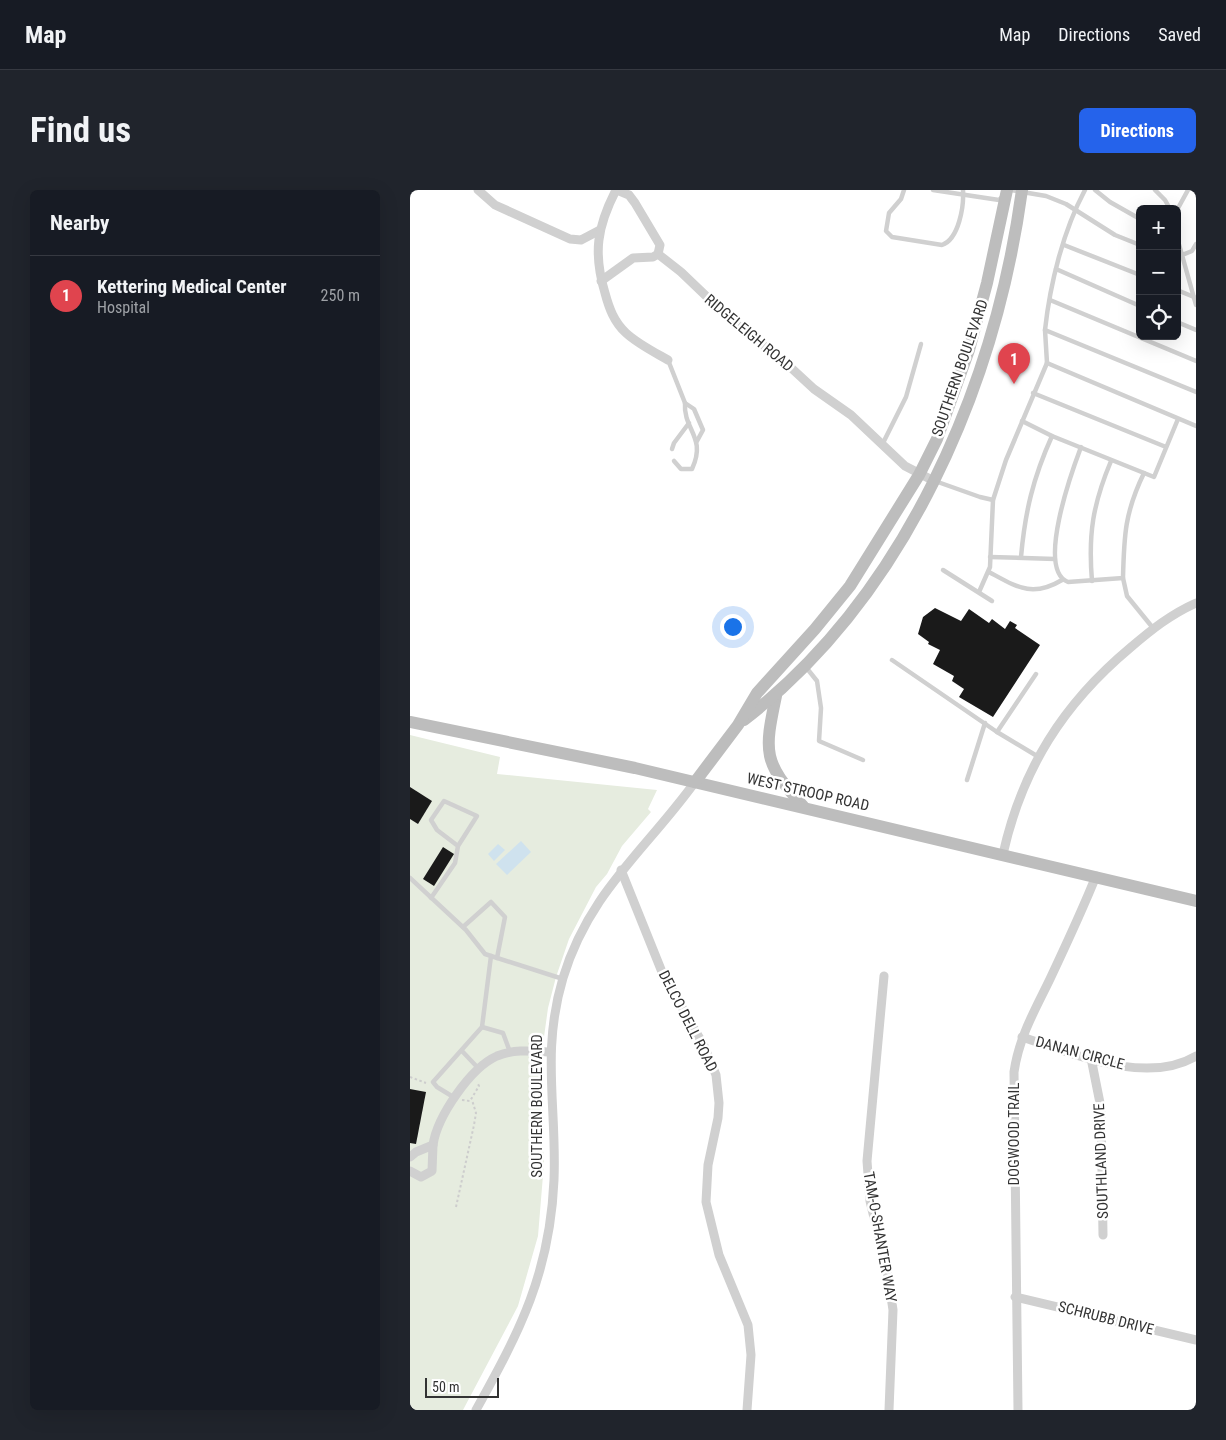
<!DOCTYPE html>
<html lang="en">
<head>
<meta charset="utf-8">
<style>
  body { margin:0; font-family:"Roboto Condensed",sans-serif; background:#20242c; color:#f1f3f6 }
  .controls { position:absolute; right:15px; top:15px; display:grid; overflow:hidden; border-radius:8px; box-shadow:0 5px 20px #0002 }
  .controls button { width:45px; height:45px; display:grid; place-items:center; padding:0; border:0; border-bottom:1px solid #363941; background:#171b24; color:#f1f3f6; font:25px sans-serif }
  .scale { position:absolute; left:15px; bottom:12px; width:74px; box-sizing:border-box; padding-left:5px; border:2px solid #333; border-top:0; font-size:14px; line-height:18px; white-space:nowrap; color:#333; -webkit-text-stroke:4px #fff; paint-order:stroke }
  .you { position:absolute; left:322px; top:436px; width:18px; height:18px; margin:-12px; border:4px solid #fff; border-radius:50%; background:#1a73e8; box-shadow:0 0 0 8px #1a73e833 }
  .badge { display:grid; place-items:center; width:32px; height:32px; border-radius:50%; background:#2563eb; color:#fff; font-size:16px; font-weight:700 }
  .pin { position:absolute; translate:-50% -41px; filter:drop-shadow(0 1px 2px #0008) }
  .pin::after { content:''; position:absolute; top:26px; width:18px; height:15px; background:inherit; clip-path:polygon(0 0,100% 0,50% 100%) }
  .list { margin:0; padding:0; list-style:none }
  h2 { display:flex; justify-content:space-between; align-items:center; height:65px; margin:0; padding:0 20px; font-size:21px }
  h2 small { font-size:16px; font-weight:400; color:#9ea1a6 }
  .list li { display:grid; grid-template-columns:32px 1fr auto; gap:15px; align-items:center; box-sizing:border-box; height:80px; padding:0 20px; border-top:1px solid #363941 }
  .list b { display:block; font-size:19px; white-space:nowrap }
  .list p { margin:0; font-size:16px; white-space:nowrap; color:#9ea1a6 }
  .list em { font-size:16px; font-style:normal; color:#9ea1a6 }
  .icon { flex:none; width:28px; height:28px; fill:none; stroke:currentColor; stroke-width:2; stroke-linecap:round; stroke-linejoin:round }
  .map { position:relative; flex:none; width:786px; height:1220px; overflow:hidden; border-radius:8px }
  header { display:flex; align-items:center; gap:30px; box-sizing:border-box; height:70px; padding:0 25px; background:#171b24; border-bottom:1px solid #363941 }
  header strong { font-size:24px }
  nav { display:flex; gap:28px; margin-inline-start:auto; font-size:18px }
  .intro { display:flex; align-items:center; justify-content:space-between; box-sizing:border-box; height:120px; padding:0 30px }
  h1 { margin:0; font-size:35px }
  .button { padding:12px 22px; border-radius:8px; background:#2563eb; color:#fff; font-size:18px; font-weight:700 }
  main { display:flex; gap:30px; padding:0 30px }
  aside { flex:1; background:#171b24; border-radius:8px; box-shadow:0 5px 20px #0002 }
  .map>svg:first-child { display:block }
  .green { fill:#e6ecdf }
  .water { fill:#cfe2ee }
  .building { fill:#1a1a1a }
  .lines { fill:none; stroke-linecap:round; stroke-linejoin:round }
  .path { stroke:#cdcdcd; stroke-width:2; stroke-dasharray:2.5 2.5; stroke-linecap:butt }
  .lane { stroke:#d0d0d0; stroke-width:4.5 }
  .street { stroke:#d0d0d0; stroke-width:9 }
  .secondary { stroke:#bdbdbd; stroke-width:12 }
  .labels { text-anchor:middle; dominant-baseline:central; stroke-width:5; stroke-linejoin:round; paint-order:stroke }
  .street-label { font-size:15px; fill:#333; stroke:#fff }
</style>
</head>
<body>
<header>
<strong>Map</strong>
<nav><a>Map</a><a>Directions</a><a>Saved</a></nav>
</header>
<div class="intro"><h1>Find us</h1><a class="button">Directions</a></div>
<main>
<aside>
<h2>Nearby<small></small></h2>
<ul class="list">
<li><span class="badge" style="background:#e0444e">1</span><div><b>Kettering Medical Center</b><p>Hospital</p></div><em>250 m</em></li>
</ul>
</aside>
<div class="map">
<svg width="786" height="1220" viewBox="0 0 786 1220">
  <rect width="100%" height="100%" fill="#fff"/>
  <!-- green -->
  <polygon class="green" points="0,545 90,567 87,584 247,600 238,619 241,622 212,656 197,684 186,697 159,749 146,787 138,818 134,847 128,865 134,973 128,1046 108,1116 53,1220 0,1220"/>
  <!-- water -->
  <g class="water">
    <polygon points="111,651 121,662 97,685 86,674"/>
    <polygon points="88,654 95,660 84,671 78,664"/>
  </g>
  <!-- building -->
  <g class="building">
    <polygon points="525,418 551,431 559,419 579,433 582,429 595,439 600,431 607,435 605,438 630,455 583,527 549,507 554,499 542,491 544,486 523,474 530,460 518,454 519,452 508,444 513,427"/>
    <polygon points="0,597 22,611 8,634 0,629"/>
    <polygon points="33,657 44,664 24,696 13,689"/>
    <polygon points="0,899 16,902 6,954 0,953"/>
  </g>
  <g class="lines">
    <!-- path -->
    <g class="path">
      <polyline points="0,887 16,893"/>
      <polyline points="52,910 60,911 69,896 67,892"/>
      <polyline points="46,1017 64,935 66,923 62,910"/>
    </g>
    <!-- lane -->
    <g class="lane">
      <path d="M494 0 491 9 479 23 476 41 482 47 532 55C549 49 554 16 553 0"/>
      <polyline points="523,0 589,10 592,7"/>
      <polyline points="601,0 636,6 656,14 705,45 730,55"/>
      <polyline points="685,0 700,12 730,29"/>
      <polyline points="745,0 755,10 760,19"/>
      <polyline points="767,20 778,0"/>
      <polyline points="767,48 772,65 782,61 786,54"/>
      <polyline points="654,55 730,85"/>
      <polyline points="767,64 772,65 786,115"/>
      <polyline points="646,79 730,116"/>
      <polyline points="767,100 784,107"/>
      <polyline points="640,110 786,171"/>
      <polyline points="767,132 786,140"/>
      <path d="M635 140C640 94 653 41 675 0"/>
      <path d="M258 170 275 213C273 240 297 247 282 279H271L264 271"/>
      <polyline points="637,173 786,236"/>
      <polyline points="623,203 756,257"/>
      <polyline points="275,213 284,219 293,240 287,251"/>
      <polyline points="612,231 642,246 744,287 768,229"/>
      <polyline points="473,253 496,207 511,154"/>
      <path d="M671 257C662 281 626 380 658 392L713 388C714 345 715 322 734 283"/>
      <polyline points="262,259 264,253 279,233"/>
      <polyline points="525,291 570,307 583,310"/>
      <polyline points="580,367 645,369"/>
      <path d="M611 367C615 322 623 288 642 246"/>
      <polyline points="533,380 582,411"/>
      <path d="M579 382C607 397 622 408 652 390"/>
      <polyline points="713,388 717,406 743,438"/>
      <path d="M682 391C678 344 683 314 701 271"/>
      <polyline points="569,402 580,377 583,310 596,270 637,173 635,140 786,202"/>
      <polyline points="482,470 587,542 627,566"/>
      <polyline points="395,476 407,491 411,518 409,551 453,570"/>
      <polyline points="587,542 626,484"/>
      <polyline points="557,590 575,533"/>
      <polyline points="0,688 56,740 75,764 153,789"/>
      <polyline points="21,708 45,673 48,656 27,640 21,630 34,611 67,626 48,656"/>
      <polyline points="53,737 81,712 95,727 87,768"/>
      <polyline points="72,837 93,843 100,862"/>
      <polyline points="52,861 69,879"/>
      <polyline points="45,908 27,897 23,892 72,837 81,766"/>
    </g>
    <!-- street -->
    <g class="street">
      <polyline points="68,0 85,15 160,49 171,50 190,40"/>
      <path d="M206 0C187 37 183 63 195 103 199 118 204 132 216 143 228 154 244 162 258 170"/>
      <polyline points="207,0 219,5 225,13 250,55 248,64"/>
      <polyline points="248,64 271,82 319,128 378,175 404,199 441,225 495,276 524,291"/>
      <polyline points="191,91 223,68 243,67 248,64"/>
      <path d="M593 664C612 579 653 514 720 458 741 440 761 424 786 413"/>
      <polyline points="211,680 252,782 294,856 306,885 309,913 308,928 298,975 296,1012 309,1065 338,1135 341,1165 337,1220"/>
      <polyline points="474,786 457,971 460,1011 478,1086 483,1120 479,1220"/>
      <path d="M612 847C662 863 736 896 786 866"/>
      <polyline points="681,868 691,918 693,1045"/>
      <path d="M23 955C27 927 60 878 87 866 104 859 122 861 140 862"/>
      <polyline points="0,967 6,962 23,955 22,981 11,987 0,981"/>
      <polyline points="605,1107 786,1150"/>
      <path d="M66 1220C110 1141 140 1083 144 990 147 918 131 861 153 788 179 702 235 661 285 592"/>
      <path d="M608 1220 604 882C609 847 625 820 640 789 656 755 672 721 686 686"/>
    </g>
    <!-- secondary -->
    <g class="secondary">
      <path d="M366 506C354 563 353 572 393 616"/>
      <path d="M334 530C495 406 585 197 612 0"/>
      <polyline points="0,532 225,578 786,711"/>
      <polyline points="285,592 328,535 347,503 405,439 440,396 509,285 527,249 559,160 577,93 597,0"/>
    </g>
  </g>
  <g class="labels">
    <!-- street labels -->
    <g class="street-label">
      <text transform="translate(339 143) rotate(40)">RIDGELEIGH ROAD</text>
      <text transform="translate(550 178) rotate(-71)">SOUTHERN BOULEVARD</text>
      <text transform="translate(398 602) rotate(13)">WEST STROOP ROAD</text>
      <text transform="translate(278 831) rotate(63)">DELCO DELL ROAD</text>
      <text transform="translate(670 863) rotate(15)">DANAN CIRCLE</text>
      <text transform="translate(127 916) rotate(-90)">SOUTHERN BOULEVARD</text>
      <text transform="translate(604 944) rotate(-90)">DOGWOOD TRAIL</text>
      <text transform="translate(691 971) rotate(-92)">SOUTHLAND DRIVE</text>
      <text transform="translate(470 1047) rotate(80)">TAM-O-SHANTER WAY</text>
      <text transform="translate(696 1128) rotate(14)">SCHRUBB DRIVE</text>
    </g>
  </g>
</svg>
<div class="controls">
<button>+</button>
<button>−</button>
<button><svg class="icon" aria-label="locate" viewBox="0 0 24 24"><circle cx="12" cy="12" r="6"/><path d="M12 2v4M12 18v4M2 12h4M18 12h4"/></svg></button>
</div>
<div class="scale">50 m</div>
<div class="you"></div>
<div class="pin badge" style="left:604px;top:194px;background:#e0444e">1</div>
</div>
</main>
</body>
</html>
